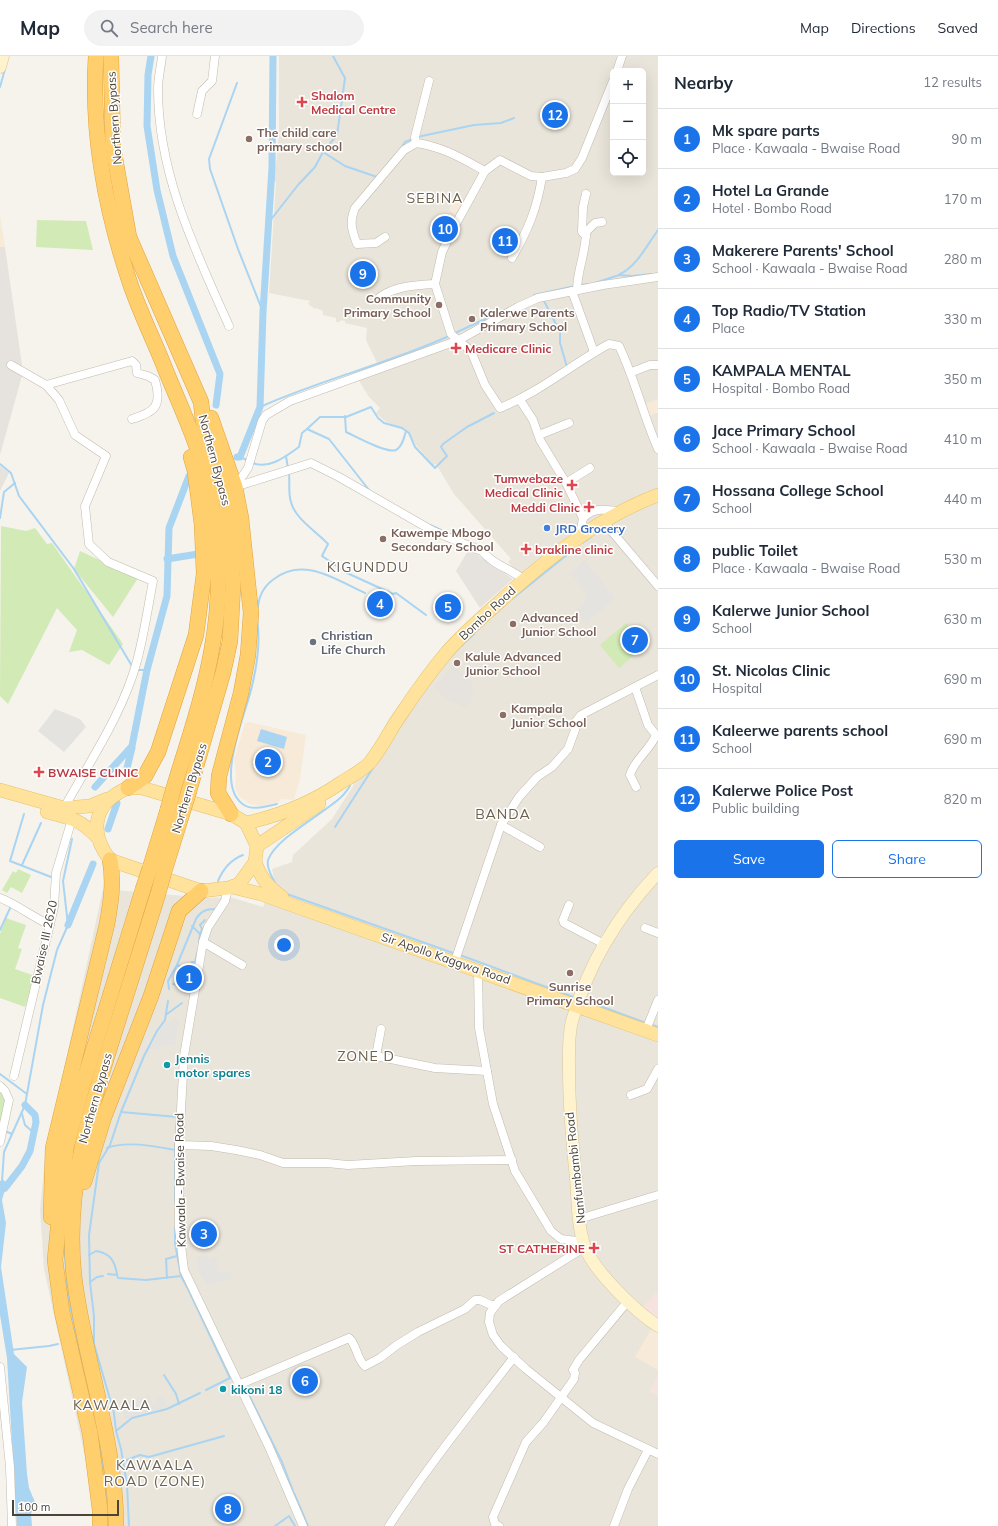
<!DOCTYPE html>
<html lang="en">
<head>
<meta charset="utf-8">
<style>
  body { margin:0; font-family:Mulish,sans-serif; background:#f2f2f3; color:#1f2937 }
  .controls { position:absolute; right:12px; top:12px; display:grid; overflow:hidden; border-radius:6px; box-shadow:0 4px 16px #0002 }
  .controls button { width:36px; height:36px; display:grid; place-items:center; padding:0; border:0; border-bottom:1px solid #e0e1e3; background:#fff; color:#1f2937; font:20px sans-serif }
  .scale { position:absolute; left:12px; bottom:10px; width:107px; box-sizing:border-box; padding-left:4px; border:2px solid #4b4439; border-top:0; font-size:11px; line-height:14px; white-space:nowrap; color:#4b4439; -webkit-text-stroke:3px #fff; paint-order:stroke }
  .you { position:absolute; left:284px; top:889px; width:14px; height:14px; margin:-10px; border:3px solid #fff; border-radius:50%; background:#1a73e8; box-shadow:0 0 0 6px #1a73e833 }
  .badge { display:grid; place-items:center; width:26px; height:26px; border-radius:50%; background:#1a73e8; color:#fff; font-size:13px; font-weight:700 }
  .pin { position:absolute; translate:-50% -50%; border:2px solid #fff; box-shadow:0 1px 4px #0006 }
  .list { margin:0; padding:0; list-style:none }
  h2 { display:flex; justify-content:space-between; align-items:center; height:52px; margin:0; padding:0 16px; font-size:17px }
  h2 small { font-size:13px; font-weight:400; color:#747a83 }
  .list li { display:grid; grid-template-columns:26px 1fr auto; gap:12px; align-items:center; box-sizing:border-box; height:60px; padding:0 16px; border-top:1px solid #e0e1e3 }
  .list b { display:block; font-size:15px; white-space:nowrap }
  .list p { margin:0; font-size:13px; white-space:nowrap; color:#747a83 }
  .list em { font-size:13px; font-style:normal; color:#747a83 }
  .actions { display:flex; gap:8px; padding:12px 16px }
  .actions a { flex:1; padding:9px 0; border:1px solid #1a73e8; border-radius:6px; text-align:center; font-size:14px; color:#1a73e8 }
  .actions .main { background:#1a73e8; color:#fff }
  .icon { flex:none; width:22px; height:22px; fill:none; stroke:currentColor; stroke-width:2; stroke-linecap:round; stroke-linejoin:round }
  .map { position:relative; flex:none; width:658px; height:1470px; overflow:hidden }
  header { display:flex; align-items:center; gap:24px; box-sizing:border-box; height:56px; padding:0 20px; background:#fff; border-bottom:1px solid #e0e1e3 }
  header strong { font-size:19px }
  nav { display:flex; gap:22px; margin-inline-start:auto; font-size:14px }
  .search { width:280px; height:36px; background:#f2f2f3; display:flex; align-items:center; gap:10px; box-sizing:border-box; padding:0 14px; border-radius:22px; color:#747a83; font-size:15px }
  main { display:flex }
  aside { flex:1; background:#fff }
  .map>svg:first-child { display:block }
  .residential { fill:#eae5da; fill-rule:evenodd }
  .commercial { fill:#f7ead8 }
  .industrial { fill:#e6e2dd }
  .medical { fill:#f6e3e0 }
  .green { fill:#d2eab5 }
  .parking { fill:#e5e3e0 }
  .water { fill:#a9d4f2 }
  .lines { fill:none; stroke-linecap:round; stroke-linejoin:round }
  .stream { stroke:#a9d4f2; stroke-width:2 }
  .canal { stroke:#a9d4f2; stroke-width:7 }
  .street-casing { stroke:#c2bbae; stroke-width:9 }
  .secondary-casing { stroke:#d6c79b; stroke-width:13 }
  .primary-casing { stroke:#e6c16a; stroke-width:14 }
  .highway-casing { stroke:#e0a43c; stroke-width:16 }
  .street { stroke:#fff; stroke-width:8 }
  .secondary { stroke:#fff3cd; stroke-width:12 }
  .primary { stroke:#ffe39c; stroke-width:13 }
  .highway { stroke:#ffcf6e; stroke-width:15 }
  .highway-bridge-casing { stroke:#e0a43c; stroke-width:16; stroke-linecap:butt }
  .highway-bridge { stroke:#ffcf6e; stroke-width:15 }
  .health-dot { fill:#e0444e; stroke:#fff; stroke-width:1.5 }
  .education-dot { fill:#8d6e63; stroke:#fff; stroke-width:1.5 }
  .shop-dot { fill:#3f7fe0; stroke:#fff; stroke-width:1.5 }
  .worship-dot { fill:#6b7280; stroke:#fff; stroke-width:1.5 }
  .culture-dot { fill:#0f9aa8; stroke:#fff; stroke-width:1.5 }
  .labels { text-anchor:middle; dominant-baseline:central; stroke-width:3; stroke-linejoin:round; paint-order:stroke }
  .health-label { font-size:12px; font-weight:bold; fill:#be3a42; stroke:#fff; text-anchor:start }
  .street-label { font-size:12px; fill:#4b4439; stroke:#fff }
  .education-label { font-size:12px; font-weight:bold; fill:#785e54; stroke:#fff; text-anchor:start }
  .shop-label { font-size:12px; font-weight:bold; fill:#366cbe; stroke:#fff; text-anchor:start }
  .worship-label { font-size:12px; font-weight:bold; fill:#5b616d; stroke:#fff; text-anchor:start }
  .culture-label { font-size:12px; font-weight:bold; fill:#0d838f; stroke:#fff; text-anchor:start }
  .quarter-label { font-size:14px; letter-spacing:1px; fill:#6e6250; stroke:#fff }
</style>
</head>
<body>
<header>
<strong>Map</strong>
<div class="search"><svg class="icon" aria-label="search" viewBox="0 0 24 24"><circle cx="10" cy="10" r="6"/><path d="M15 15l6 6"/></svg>Search here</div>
<nav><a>Map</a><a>Directions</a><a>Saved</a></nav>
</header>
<main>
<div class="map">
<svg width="658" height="1470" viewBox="0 0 658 1470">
  <rect width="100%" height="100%" fill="#f6f3ec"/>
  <!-- residential -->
  <path class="residential" d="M279 0H658V1470H92V1433L44 1213 40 1154 45 1101 103 833 208 842 230 841 263 851 274 822 272 813 292 806 293 799 332 763 353 730 357 718 397 658 521 520 508 506 511 503 454 438 436 408 433 409 416 389 409 376 402 372 386 366 376 357 380 352 369 341 358 323 380 313 366 284 367 272 345 267V265L341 264 340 266H336V262L323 259V255L316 252 315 253 308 248 310 245 269 237 276 126 273 124 275 118 279 79ZM613 15H643V117H613Z"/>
  <!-- commercial -->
  <g class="commercial">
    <polygon points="455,142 462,147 455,158 449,154"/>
    <polygon points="0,159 5,191 0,191"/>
    <polygon points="658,343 658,357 648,360 644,348"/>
    <polygon points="249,666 306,679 300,723 294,744 281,743 279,746 261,750 250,748 239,740 235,731 236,718 234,703 245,667"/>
    <polygon points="652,1271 658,1274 658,1314 635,1301"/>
  </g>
  <!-- industrial -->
  <g class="industrial">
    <polygon points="0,191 5,191 23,316 0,399"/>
    <polygon points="0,410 9,417 0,435"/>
    <polygon points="469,493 513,523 480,552 456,515"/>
    <polygon points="453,610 473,627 471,630 473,637 467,652 447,643 433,632"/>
  </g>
  <!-- medical -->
  <g class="medical">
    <polygon points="656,1237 658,1239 658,1263 643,1251"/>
    <polygon points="658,1320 658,1339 649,1336"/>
  </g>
  <!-- green -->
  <g class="green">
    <polygon points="37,164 86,165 93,194 36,191"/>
    <polygon points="1,470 26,475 35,472 47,488 52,487 123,588 109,609 82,594 69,596 77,574 57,552 8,648 0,640"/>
    <polygon points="80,495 138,522 113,561 74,513"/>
    <polygon points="626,567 645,590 619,612 600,589"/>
    <polygon points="18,813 31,819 22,837 11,831 7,837 2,834 13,815 16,817"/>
    <polygon points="6,862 26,869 18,892 22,893 15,913 35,920 25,951 0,942 0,878"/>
    <polygon points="0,1032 7,1044 0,1070"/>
  </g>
  <!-- parking -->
  <g class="parking">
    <polygon points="584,504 615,542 586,567 576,556 588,541 571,517"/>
    <polygon points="55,653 80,663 86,671 64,696 38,675"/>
    <polygon points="174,963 179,964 175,990 161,989 160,995 149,993 166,965 172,967"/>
    <polygon points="207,1199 208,1204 216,1201 219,1216 231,1216 232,1223 208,1230 200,1218 195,1206 198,1205 197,1201"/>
    <polygon points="149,1339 152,1348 157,1346 156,1342 164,1340 167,1351 125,1363 121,1348"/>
  </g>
  <!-- water -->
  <g class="water">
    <polygon points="261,673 287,681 284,693 257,685"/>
    <polygon points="9,1122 11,1128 4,1137 2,1144 6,1167 1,1211 14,1298 27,1311 22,1346 27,1418 29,1432 35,1446 31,1458 32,1470 17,1470 7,1302 0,1259 0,1125 4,1124 6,1127"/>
  </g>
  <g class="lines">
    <!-- stream -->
    <g class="stream">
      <polyline points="237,27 209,103 210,113 238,193 263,256"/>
      <polyline points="0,31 5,13"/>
      <polyline points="417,81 474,69 501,67 514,62"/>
      <polyline points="401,92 405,86 413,83"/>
      <polyline points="323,96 345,110 377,121 378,120"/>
      <polyline points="269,166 298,129 315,111 323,96 337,79 345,22 333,0"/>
      <path d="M620 218C637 210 647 189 658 174"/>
      <polyline points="595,227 619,219 632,220 651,218"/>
      <polyline points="579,229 589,228"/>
      <polyline points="534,239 575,230"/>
      <polyline points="543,243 560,276 560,287 567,311"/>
      <polyline points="455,277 505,254"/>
      <path d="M260 351C322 323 388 308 449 280"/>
      <path d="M345 360 346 376C355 380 387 398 396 394 402 391 404 382 406 375"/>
      <polyline points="307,373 320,361 346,361 371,351 378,362 384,367 402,372 409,377 415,391 435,412 447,400 441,391 443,388 467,371 494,357"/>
      <polyline points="286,400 288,413"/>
      <polyline points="240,401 247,404"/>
      <path d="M253 407C269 414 286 400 299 391L302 377 307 373 329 383 369 434"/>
      <polyline points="0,408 11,417 19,440 74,513 132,610"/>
      <path d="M289 417C290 426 288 437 291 446 295 463 317 476 328 488L322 500 347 517 393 538 396 537 426 559"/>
      <polyline points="0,462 4,436 15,427"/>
      <polyline points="430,469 441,474"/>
      <polyline points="582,487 591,481"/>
      <polyline points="512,543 573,494"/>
      <path d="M258 551C259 539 264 530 274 523 304 500 336 524 365 537"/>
      <path d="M257 564C261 586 257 609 252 630 246 658 213 729 244 749 253 755 267 750 277 748"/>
      <polyline points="461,590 474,578"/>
      <polyline points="136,614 147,614"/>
      <polyline points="24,758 10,805 51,821"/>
      <polyline points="335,771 373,712"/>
      <polyline points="22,809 41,767"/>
      <path d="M218 825C223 813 230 804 243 799"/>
      <path d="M275 827C272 821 266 812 268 804 276 782 323 758 340 742 344 739 347 734 350 730"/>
      <polyline points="287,838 456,898"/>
      <polyline points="192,870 200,878 199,886"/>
      <polyline points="0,874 11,850"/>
      <polyline points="200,878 202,873 200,869 205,864"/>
      <polyline points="460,899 576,942"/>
      <polyline points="177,909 189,914 192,906 195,906 198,894"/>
      <polyline points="173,928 192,931"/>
      <path d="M169 933 168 925 177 909 196 863C201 855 206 853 215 853"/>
      <polyline points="584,944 646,967"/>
      <polyline points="167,958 182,947"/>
      <polyline points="650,968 658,971"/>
      <polyline points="0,1018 27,1038"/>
      <polyline points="121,1056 177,1061 175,1094 175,1145"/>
      <polyline points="22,1058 25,1069 34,1077"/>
      <polyline points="5,1075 12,1078"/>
      <path d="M107 1092C124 1085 156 1090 175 1094"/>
      <polyline points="2,1125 4,1096 25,1049 43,949 57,894 68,869 63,825 72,783"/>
      <polyline points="175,1172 175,1187 181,1220 189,1235 230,1322 206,1334"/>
      <polyline points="64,1186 68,1240 92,1353"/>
      <path d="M89 1199 96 1195C110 1197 115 1205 117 1219"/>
      <polyline points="108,1218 117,1219 118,1222 146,1224 181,1220"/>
      <polyline points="167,1222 166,1203 177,1200"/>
      <polyline points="90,1226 97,1221 103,1220"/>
      <polyline points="10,1294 49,1290 58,1288"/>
      <polyline points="164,1319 176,1338 179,1348"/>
      <polyline points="244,1329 282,1406 293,1435"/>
      <polyline points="116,1375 132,1362 167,1353 200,1337"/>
      <polyline points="99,1389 104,1418 106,1442"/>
      <polyline points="124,1405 140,1399 149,1401 224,1380"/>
      <polyline points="294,1437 308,1470"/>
      <polyline points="129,1470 127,1429 121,1393 116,1375 114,1357 94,1288 94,1260 90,1226 89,1179 99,1107 110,1089 121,1056 144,1000 157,975 165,964 168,945"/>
      <polyline points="275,1470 289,1460 295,1470"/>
    </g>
    <!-- canal -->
    <g class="canal">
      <polyline points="151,0 148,19 147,70 157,134 173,200 220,318 216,349"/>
      <polyline points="237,401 240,401 260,351 263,256 272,112 273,0"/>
      <polyline points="167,503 198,498"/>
      <polyline points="126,716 132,692"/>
      <polyline points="95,731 132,690 147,614 167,540 169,472 189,420"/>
      <polyline points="108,773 117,747"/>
      <polyline points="68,869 93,808"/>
      <polyline points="5,1132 22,1110 30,1095 36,1066 35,1059 25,1049"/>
    </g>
    <!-- street casing -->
    <g class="street-casing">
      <g id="street">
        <path d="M162 0C161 11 158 22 158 33 158 118 195 194 229 270"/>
        <polyline points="617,15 622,0"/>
        <path d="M429 25 415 81 416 87C441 90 463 103 485 115"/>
        <path d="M613 25 582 102 575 113 566 117 542 121 531 120 500 104 485 115 452 175 442 196 435 228 451 278 471 295 485 329 500 352C540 336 572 308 609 288L619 290C635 323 643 359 658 393"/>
        <polyline points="197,58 202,35 212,25 215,0"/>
        <polyline points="586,138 583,151 582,176 586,180"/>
        <path d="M385 181 376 187 357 188C352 175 349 166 355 152L404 94 416 87"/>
        <path d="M512 202C528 174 537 153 542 121"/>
        <path d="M577 234C577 215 586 196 586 176L595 167 602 166"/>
        <polyline points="572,235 594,296"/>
        <path d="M380 241C396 230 416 229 435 228"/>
        <path d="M11 309 46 329 59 344 75 379 106 400 85 450 89 488 108 506 153 525C148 551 144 579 137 605 123 657 90 705 64 752"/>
        <polyline points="632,316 650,309 658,309"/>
        <path d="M46 329 132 305 136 309 137 317 148 320 155 324C162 349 156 356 132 363"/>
        <polyline points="520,344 533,364 540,384 566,427 583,462 580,480"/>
        <polyline points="539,379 569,367"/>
        <polyline points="566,427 590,412"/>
        <polyline points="235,431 248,412 262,365 266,359 290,345 459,284 518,251 538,242 603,229 658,221"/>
        <path d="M235 431 311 407 339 421 433 475 482 495C493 509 511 513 523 523"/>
        <path d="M583 462C594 451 606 453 619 456"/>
        <polyline points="603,465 658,530"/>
        <path d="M635 631 648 669 656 679C650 694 634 704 630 719L636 731"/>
        <polyline points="501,769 540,791"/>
        <polyline points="228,832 225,845 208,871 203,886 184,1000 179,1089 179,1172 184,1214 269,1391 303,1470"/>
        <path d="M0 842C18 849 32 861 50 869"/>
        <polyline points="569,849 563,864 564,867 604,888"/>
        <polyline points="645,872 658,877"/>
        <polyline points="203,886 242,909"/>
        <polyline points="455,905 501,769 519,741 537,721 552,711 568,693 575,674 573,669 581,659 658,619"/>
        <polyline points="478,913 479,972 493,1048 515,1115 551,1175 561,1183 584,1186"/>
        <polyline points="381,973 376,1000 435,1012 487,1015"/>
        <polyline points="646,974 658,944"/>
        <polyline points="14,1020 54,851 56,817 72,763"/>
        <polyline points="0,1030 5,1035 9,1044 0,1086"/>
        <polyline points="631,1039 647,1033 658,1013"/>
        <polyline points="179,1089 211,1090 236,1094 260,1099 283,1107 327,1107 348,1109 416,1105 512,1104"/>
        <polyline points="579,1163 658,1139"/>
        <polyline points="585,1191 499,1245 490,1257 489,1266 493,1279 501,1290 526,1313 593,1367 658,1398"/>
        <polyline points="0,1311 10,1411 12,1470"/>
        <path d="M240 1331 243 1327 349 1282C357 1289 357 1304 365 1310L380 1302 397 1289 418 1276 465 1253 475 1244H480L491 1249H496"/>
        <path d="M389 1470C427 1411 471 1357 514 1301"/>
        <polyline points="499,1470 495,1468 493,1461 526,1386 543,1367 574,1323 575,1317 573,1314 579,1304 628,1245"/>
        <polyline points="614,1470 628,1433 648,1394"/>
      </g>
    </g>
    <!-- secondary casing -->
    <g class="secondary-casing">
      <g id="secondary">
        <polyline points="0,11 3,0"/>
        <path d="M658 817C618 859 588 909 572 965 568 980 569 997 569 1013 569 1050 572 1085 576 1122 578 1144 577 1170 585 1191 594 1215 636 1256 658 1270"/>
      </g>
    </g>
    <!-- primary casing -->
    <g class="primary-casing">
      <g id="primary">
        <path d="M128 732H142L231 758 246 767 257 790 255 806 239 828 228 832 201 835 110 804C88 775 94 746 128 732Z"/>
        <polyline points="0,734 64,752 90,750 107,743"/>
        <path d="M47 756C70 762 80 763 97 781"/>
        <path d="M246 767C282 759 312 747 342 726 351 720 364 714 371 705 383 690 391 672 402 657 416 636 431 615 447 596 462 579 480 563 497 548 545 504 597 462 658 439"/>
        <polyline points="257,790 319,748"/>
        <path d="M255 806C261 822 268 831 282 841"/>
        <polyline points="232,831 261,838 658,979"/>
      </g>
    </g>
    <!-- highway casing -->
    <g class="highway-casing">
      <g id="highway">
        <path d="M96 0C91 76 105 152 129 224 138 252 151 278 162 305 180 351 203 395 211 444 220 493 221 543 212 592 204 639 188 685 174 731"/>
        <polyline points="111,0 113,91 129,181 201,346 203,364 227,448 233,529 230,585 223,617 189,735"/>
        <polyline points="211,362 235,431 241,462 251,557 248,599 241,637 219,720 218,737 231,758"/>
        <polyline points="128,732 145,720 158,696 196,579 204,518 202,469 195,415 191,401"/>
        <polyline points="150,812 168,753"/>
        <polyline points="164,816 182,758"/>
        <polyline points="84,1126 104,1061 151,940 179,855 201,835"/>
        <path d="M51 1161 53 1092 107 868C111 846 114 826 110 804"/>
        <polyline points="100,1470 100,1454 90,1377 62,1256 55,1204 66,1092 82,1031 143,833"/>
        <path d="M116 1470C116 1385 84 1304 74 1220 65 1135 88 1060 113 981 128 933 143 885 158 838"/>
      </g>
    </g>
    <!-- street -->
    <use href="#street" class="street"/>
    <!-- secondary -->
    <use href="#secondary" class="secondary"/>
    <!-- primary -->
    <use href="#primary" class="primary"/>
    <!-- highway -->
    <use href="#highway" class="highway"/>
    <!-- highway-bridge casing -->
    <g class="highway-bridge-casing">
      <g id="highway-bridge">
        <polyline points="168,753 174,731"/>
        <polyline points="182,758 189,735"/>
        <polyline points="143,833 150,812"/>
        <polyline points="158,838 164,816"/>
      </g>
    </g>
    <!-- highway-bridge -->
    <use href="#highway-bridge" class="highway-bridge"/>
  </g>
  <!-- markers -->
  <g class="health-dot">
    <path d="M300 40h4v4h4v4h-4v4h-4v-4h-4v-4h4z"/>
    <path d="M454 286h4v4h4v4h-4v4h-4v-4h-4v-4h4z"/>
    <path d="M570 423h4v4h4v4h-4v4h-4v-4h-4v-4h4z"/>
    <path d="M587 445h4v4h4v4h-4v4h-4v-4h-4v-4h4z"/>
    <path d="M524 487h4v4h4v4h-4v4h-4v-4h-4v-4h4z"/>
    <path d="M37 710h4v4h4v4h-4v4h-4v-4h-4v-4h4z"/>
    <path d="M592 1186h4v4h4v4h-4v4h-4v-4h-4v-4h4z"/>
  </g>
  <g class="education-dot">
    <circle cx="249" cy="83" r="4"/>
    <circle cx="439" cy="249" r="4"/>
    <circle cx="472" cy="263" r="4"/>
    <circle cx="383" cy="483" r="4"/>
    <circle cx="513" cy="568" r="4"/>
    <circle cx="457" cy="607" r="4"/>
    <circle cx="503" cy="659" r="4"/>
    <circle cx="570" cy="917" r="4"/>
  </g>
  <circle class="shop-dot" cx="547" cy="472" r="4"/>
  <circle class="worship-dot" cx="313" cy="586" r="4"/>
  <g class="culture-dot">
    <circle cx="167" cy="1009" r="4"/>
    <circle cx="223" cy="1333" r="4"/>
  </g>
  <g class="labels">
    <!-- health labels -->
    <g class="health-label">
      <text x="311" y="39">Shalom<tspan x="311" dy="14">Medical Centre</tspan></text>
      <text x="465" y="292">Medicare Clinic</text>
      <text x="563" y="422" text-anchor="end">Tumwebaze<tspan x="563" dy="14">Medical Clinic</tspan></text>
      <text x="580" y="451" text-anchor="end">Meddi Clinic</text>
      <text x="535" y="493">brakline clinic</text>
      <text x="48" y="716">BWAISE CLINIC</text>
      <text x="585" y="1192" text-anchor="end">ST CATHERINE</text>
    </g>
    <!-- street labels -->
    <g class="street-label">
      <text transform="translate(114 62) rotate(-94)">Northern Bypass</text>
      <text transform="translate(215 404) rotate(75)">Northern Bypass</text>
      <text transform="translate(487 557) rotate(-43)">Bombo Road</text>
      <text transform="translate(189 732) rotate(-73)">Northern Bypass</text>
      <text transform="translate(44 886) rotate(-78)">Bwaise III 2620</text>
      <text transform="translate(446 902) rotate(19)">Sir Apollo Kaggwa Road</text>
      <text transform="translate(95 1042) rotate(-74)">Northern Bypass</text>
      <text transform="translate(575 1112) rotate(-96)">Nanfumbambi Road</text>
      <text transform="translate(180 1124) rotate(-91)">Kawaala - Bwaise Road</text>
    </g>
    <!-- education labels -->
    <g class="education-label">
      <text x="257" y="76">The child care<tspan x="257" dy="14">primary school</tspan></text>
      <text x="431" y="242" text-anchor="end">Community<tspan x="431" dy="14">Primary School</tspan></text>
      <text x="480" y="256">Kalerwe Parents<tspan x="480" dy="14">Primary School</tspan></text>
      <text x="391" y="476">Kawempe Mbogo<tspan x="391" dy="14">Secondary School</tspan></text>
      <text x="521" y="561">Advanced<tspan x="521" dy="14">Junior School</tspan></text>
      <text x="465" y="600">Kalule Advanced<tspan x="465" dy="14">Junior School</tspan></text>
      <text x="511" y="652">Kampala<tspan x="511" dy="14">Junior School</tspan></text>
      <text x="570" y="930" text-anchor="middle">Sunrise<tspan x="570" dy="14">Primary School</tspan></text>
    </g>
    <!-- shop labels -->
    <g class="shop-label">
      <text x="555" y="472">JRD Grocery</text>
    </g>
    <!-- worship labels -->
    <g class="worship-label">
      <text x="321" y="579">Christian<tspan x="321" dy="14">Life Church</tspan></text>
    </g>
    <!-- culture labels -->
    <g class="culture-label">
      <text x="175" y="1002">Jennis<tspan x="175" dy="14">motor spares</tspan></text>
      <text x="231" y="1333">kikoni 18</text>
    </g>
    <!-- quarter labels -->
    <g class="quarter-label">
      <text x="435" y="142">SEBINA</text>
      <text x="368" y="511">KIGUNDDU</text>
      <text x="503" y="758">BANDA</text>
      <text x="366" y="1000">ZONE D</text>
      <text x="112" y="1349">KAWAALA</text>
      <text x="155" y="1409">KAWAALA<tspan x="155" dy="16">ROAD (ZONE)</tspan></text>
    </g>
  </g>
</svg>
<div class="controls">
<button>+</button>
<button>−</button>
<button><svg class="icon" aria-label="locate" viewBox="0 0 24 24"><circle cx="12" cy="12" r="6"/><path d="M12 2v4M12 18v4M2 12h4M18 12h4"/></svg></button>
</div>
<div class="scale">100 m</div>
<div class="you"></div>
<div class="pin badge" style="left:189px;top:922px">1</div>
<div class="pin badge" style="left:268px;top:706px">2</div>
<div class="pin badge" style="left:204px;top:1178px">3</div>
<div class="pin badge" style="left:380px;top:548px">4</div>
<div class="pin badge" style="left:448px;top:551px">5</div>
<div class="pin badge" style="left:305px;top:1325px">6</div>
<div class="pin badge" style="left:635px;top:584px">7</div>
<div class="pin badge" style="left:228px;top:1453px">8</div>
<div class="pin badge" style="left:363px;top:218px">9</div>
<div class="pin badge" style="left:445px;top:173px">10</div>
<div class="pin badge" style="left:505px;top:185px">11</div>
<div class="pin badge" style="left:555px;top:59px">12</div>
</div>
<aside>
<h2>Nearby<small>12 results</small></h2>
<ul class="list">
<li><span class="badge">1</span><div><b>Mk spare parts</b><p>Place · Kawaala - Bwaise Road</p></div><em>90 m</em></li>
<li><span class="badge">2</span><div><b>Hotel La Grande</b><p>Hotel · Bombo Road</p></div><em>170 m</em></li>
<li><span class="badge">3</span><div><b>Makerere Parents' School</b><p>School · Kawaala - Bwaise Road</p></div><em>280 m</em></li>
<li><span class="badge">4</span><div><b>Top Radio/TV Station</b><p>Place</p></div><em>330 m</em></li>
<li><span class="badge">5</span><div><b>KAMPALA MENTAL</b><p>Hospital · Bombo Road</p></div><em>350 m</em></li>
<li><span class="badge">6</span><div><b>Jace Primary School</b><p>School · Kawaala - Bwaise Road</p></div><em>410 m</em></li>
<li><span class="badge">7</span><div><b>Hossana College School</b><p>School</p></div><em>440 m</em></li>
<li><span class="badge">8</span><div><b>public Toilet</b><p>Place · Kawaala - Bwaise Road</p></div><em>530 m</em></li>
<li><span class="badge">9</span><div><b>Kalerwe Junior School</b><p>School</p></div><em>630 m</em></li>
<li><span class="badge">10</span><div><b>St. Nicolas Clinic</b><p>Hospital</p></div><em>690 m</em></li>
<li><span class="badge">11</span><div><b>Kaleerwe parents school</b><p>School</p></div><em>690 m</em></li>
<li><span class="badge">12</span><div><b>Kalerwe Police Post</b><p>Public building</p></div><em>820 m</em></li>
</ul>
<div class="actions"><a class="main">Save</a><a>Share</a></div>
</aside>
</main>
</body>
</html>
